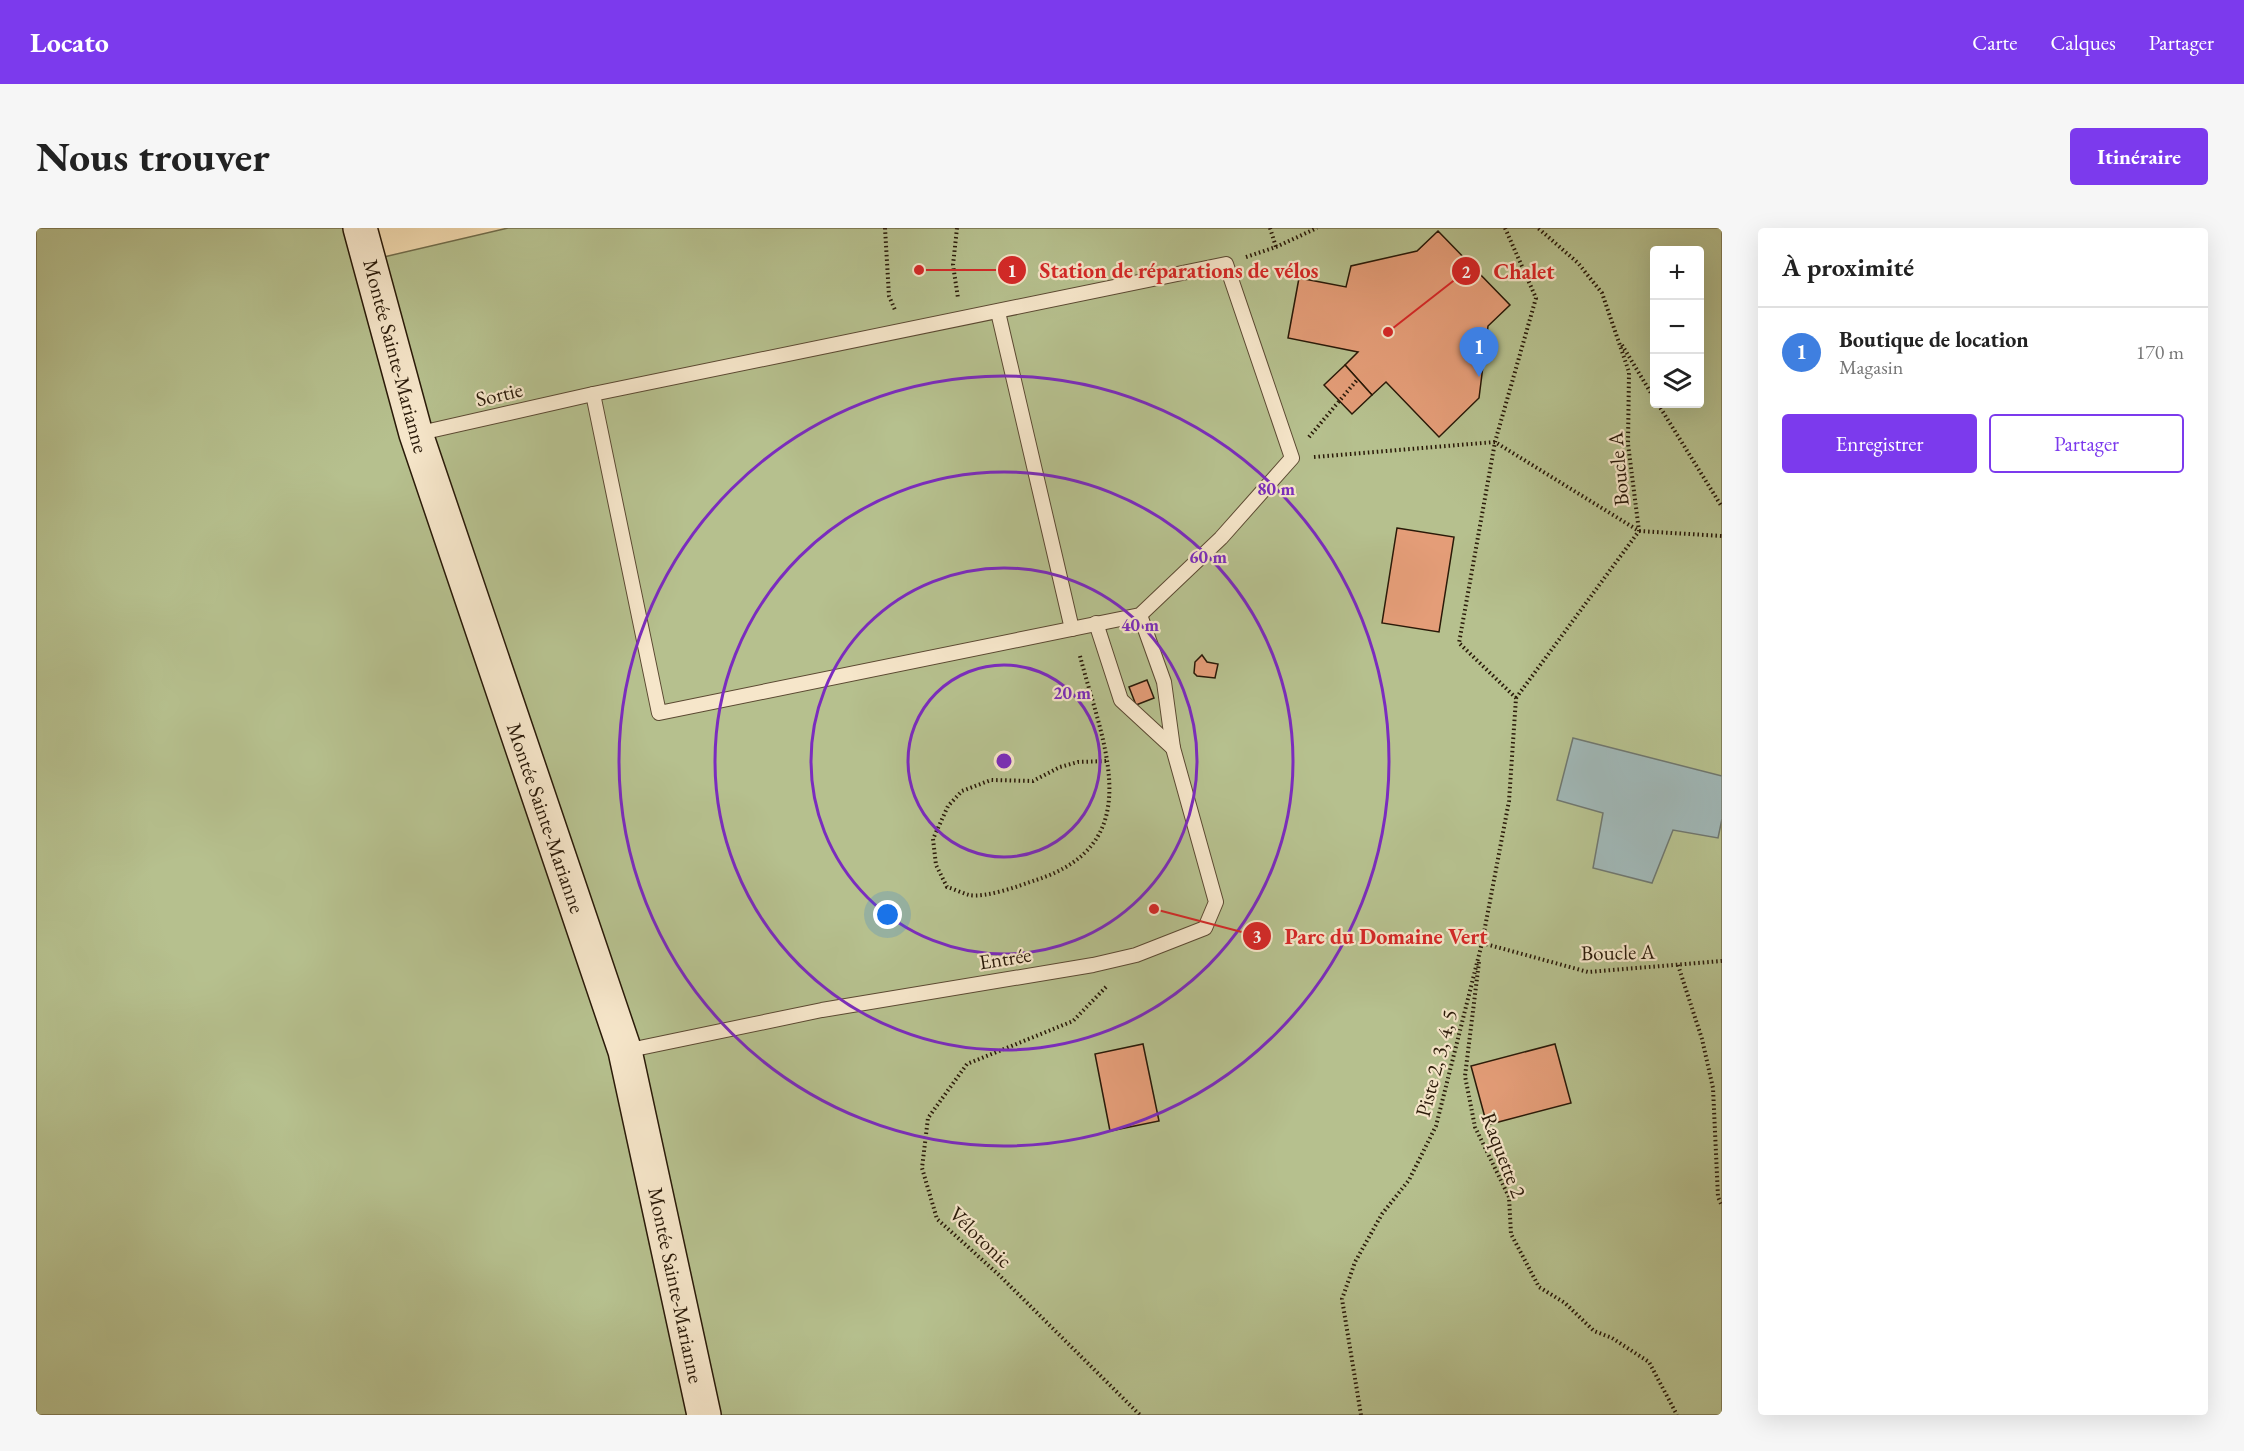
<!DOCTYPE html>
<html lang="fr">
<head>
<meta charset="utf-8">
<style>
  body { margin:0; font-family:"EB Garamond",serif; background:#f6f6f6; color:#222 }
  .controls { position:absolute; right:18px; top:18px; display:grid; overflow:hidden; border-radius:6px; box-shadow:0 6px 24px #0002 }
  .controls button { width:54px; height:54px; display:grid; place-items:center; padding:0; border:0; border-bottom:2px solid #e0e0e0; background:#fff; color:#222; font:30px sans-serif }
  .you { position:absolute; left:852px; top:687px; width:21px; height:21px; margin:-15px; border:4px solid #fff; border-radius:50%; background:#1a73e8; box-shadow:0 0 0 9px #1a73e833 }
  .badge { display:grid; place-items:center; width:39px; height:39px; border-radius:50%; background:#7c3aed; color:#fff; font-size:20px; font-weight:700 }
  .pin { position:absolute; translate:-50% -50px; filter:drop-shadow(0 2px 3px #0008) }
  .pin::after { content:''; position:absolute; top:32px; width:21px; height:18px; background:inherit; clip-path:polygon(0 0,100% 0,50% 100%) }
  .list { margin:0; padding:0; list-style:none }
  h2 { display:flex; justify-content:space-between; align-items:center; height:78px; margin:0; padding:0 24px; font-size:26px }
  h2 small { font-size:20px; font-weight:400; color:#767676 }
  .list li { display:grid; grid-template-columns:39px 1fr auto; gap:18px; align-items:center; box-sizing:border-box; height:90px; padding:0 24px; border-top:2px solid #e0e0e0 }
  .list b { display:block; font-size:22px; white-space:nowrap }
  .list p { margin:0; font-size:20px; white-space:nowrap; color:#767676 }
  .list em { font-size:20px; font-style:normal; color:#767676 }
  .actions { display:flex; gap:12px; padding:18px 24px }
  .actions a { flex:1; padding:14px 0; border:2px solid #7c3aed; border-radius:6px; text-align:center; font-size:21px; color:#7c3aed }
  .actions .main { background:#7c3aed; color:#fff }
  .icon { flex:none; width:33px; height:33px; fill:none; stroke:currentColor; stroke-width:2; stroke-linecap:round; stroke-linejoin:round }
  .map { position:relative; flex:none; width:1686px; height:1187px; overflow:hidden; border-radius:6px }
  header { display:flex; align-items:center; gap:36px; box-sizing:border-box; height:84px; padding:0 30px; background:#7c3aed; color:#fff }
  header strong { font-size:28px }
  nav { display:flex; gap:33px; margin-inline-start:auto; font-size:21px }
  .intro { display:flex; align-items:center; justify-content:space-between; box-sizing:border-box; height:144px; padding:0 36px }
  h1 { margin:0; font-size:42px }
  .button { padding:15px 27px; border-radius:6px; background:#7c3aed; color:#fff; font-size:21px; font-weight:700 }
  main { display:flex; gap:36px; padding:0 36px }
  aside { flex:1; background:#fff; border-radius:6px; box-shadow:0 6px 24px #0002 }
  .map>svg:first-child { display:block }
  .green { fill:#b6c08e; stroke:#706c4b; stroke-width:1.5; fill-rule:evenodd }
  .water { fill:#a0b7b6; stroke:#707870; stroke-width:1.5 }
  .building { fill:#e49d78; stroke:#291908; stroke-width:1.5 }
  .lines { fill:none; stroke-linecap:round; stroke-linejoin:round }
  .lane-casing { stroke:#5b4932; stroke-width:16 }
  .secondary-casing { stroke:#291908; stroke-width:36 }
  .path { stroke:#291908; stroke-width:4; stroke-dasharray:1.5 3; stroke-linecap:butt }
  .lane { stroke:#f6e6ca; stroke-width:14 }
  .secondary { stroke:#f6e6ca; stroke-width:33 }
  .ring { fill:none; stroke:#7b2cbf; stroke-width:3 }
  .labels { text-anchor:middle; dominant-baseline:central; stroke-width:4.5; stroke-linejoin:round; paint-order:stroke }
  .street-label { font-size:21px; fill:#291908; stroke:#f6e6ca }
  .centre { fill:#7b2cbf; stroke:#f6e6ca; stroke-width:3 }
  .ring-label { font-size:18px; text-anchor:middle; font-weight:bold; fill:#7b2cbf; stroke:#f6e6ca; stroke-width:4.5; stroke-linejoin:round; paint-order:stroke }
  .leader { fill:none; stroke:#d62828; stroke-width:2 }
  .callout-dot { fill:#d62828; stroke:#f6e6ca; stroke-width:2 }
  .mark-label { font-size:18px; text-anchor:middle; font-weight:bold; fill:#fff }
  .callout-label { font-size:22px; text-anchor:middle; font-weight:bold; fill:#d62828; stroke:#f6e6ca; stroke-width:4.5; stroke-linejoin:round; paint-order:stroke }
</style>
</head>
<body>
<header>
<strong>Locato</strong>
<nav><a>Carte</a><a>Calques</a><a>Partager</a></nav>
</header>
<div class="intro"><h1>Nous trouver</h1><a class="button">Itinéraire</a></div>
<main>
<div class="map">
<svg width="1686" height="1187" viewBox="0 0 1686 1187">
  <rect width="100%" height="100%" fill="#f1d9ae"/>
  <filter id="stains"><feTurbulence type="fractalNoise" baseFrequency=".00333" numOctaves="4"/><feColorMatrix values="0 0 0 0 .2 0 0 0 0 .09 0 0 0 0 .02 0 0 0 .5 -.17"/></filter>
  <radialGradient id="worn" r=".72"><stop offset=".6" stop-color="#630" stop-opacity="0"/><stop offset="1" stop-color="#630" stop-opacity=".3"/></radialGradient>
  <!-- green -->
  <path class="green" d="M0 0H312L322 35 472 0H1686V1187H0ZM1618 22H1664V176H1618Z"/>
  <!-- water -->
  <polygon class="water" points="1537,510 1686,548 1686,591 1682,610 1637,602 1616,655 1557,640 1567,585 1521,572"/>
  <!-- building -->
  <g class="building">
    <polygon points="1402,3 1474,77 1452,98 1443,170 1403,209 1350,154 1336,167 1309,137 1322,124 1252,110 1263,50 1310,59 1315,38 1381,23"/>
    <polygon points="1309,137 1336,167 1316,186 1288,157"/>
    <polygon points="1361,300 1418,309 1403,404 1346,395"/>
    <polygon points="1166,427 1171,434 1182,436 1179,450 1161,448 1158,445 1159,434"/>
    <polygon points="1111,452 1118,470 1100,477 1093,459"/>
    <polygon points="1107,816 1123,893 1074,903 1059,826"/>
    <polygon points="1519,816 1535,875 1451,897 1435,838"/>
  </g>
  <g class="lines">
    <!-- lane casing -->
    <g class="lane-casing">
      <g id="lane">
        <polygon points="1190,36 1256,230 1185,310 1104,387 623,485 557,166"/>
        <polyline points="962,84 1036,401"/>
        <polyline points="380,206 557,166"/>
        <polyline points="1060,395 1085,472 1137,520"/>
        <polyline points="589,823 786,782 1057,737 1100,727 1169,700 1180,674 1137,520 1128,454 1104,387"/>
      </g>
    </g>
    <!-- secondary casing -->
    <g class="secondary-casing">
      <polyline id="secondary" points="324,0 380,206 589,823 668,1187"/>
    </g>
    <!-- path -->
    <g class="path">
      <polyline points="849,0 853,68 859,82"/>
      <polyline points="921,0 917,37 922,70"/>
      <polyline points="1234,0 1240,19"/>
      <polyline points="1469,0 1500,70 1459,214 1423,415 1480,470"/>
      <polyline points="1210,29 1240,19 1281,0"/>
      <polyline points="1586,117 1618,170"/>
      <polyline points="1622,176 1686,279"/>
      <polyline points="1273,209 1321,152"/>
      <polyline points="1278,229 1459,214 1603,303 1686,308"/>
      <path d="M1044 428C1066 514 1115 615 1000 652 983 658 950 670 933 667 926 665 918 661 911 659L900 637 897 611 912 578 926 563 955 552 997 553 1024 539 1042 534 1072 533"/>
      <polyline points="1480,470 1603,303 1592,216 1593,144 1566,65 1542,35 1502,0"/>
      <polyline points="1446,715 1552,744 1686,733"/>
      <polyline points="1443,734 1429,848 1439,899 1473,969 1475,1006 1503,1059 1529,1075 1558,1103 1576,1110 1613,1134 1641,1187"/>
      <polyline points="1642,737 1666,811 1677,860 1682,969 1686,978"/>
      <polyline points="1070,759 1037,793 931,836 892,890 886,940 901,991 962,1046 1104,1187"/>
      <polyline points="1325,1187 1306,1071 1319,1034 1346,986 1373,952 1400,898 1446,715 1473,573 1480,470"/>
    </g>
    <!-- lane -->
    <use href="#lane" class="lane"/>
    <!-- secondary -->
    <use href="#secondary" class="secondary"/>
  </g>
  <!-- distance rings -->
  <g class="ring">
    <circle cx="968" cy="533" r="96"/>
    <circle cx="968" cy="533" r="193"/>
    <circle cx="968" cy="533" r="289"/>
    <circle cx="968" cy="533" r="385"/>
  </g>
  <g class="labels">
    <!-- street labels -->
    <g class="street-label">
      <text transform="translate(360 128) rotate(75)">Montée Sainte-Marianne</text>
      <text transform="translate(463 166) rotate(-13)">Sortie</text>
      <text transform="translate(1582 241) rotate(-95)">Boucle A</text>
      <text transform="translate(510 590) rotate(71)">Montée Sainte-Marianne</text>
      <text transform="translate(1582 724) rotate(-1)">Boucle A</text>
      <text transform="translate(969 730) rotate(-9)">Entrée</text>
      <text transform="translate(1400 835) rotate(-75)">Piste 2, 3, 4, 5</text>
      <text transform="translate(1468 927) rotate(69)">Raquette 2</text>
      <text transform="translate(945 1009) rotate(44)">Vélotonic</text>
      <text transform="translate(640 1057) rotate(78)">Montée Sainte-Marianne</text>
    </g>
  </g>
  <circle cx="968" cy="533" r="9" class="centre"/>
  <g class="ring-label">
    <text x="1240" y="267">80 m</text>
    <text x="1172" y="335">60 m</text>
    <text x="1104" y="403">40 m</text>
    <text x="1036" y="471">20 m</text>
  </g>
  <!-- callouts -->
  <path class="leader" d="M883 42L976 42M1352 104L1430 43M1118 681L1221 708"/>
  <g class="callout-dot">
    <circle cx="883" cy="42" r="6"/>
    <circle cx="1352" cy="104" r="6"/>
    <circle cx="1118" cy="681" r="6"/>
    <circle cx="976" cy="42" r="15"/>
    <circle cx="1430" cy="43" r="15"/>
    <circle cx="1221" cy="708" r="15"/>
  </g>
  <g class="mark-label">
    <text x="976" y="49">1</text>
    <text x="1430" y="50">2</text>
    <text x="1221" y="715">3</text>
  </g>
  <g class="callout-label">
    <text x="1143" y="50">Station de réparations de vélos</text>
    <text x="1488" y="51">Chalet</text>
    <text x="1350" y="716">Parc du Domaine Vert</text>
  </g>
  <rect width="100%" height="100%" filter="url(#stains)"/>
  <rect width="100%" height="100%" fill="url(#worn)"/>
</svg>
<div class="controls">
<button>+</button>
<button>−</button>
<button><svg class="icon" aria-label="layers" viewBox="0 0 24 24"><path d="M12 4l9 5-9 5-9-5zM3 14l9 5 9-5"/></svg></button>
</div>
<div class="you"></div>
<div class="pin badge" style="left:1443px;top:149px;background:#3f7fe0">1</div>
</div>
<aside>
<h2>À proximité<small></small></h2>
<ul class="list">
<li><span class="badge" style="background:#3f7fe0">1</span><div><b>Boutique de location</b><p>Magasin</p></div><em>170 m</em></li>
</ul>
<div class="actions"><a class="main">Enregistrer</a><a>Partager</a></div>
</aside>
</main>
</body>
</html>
